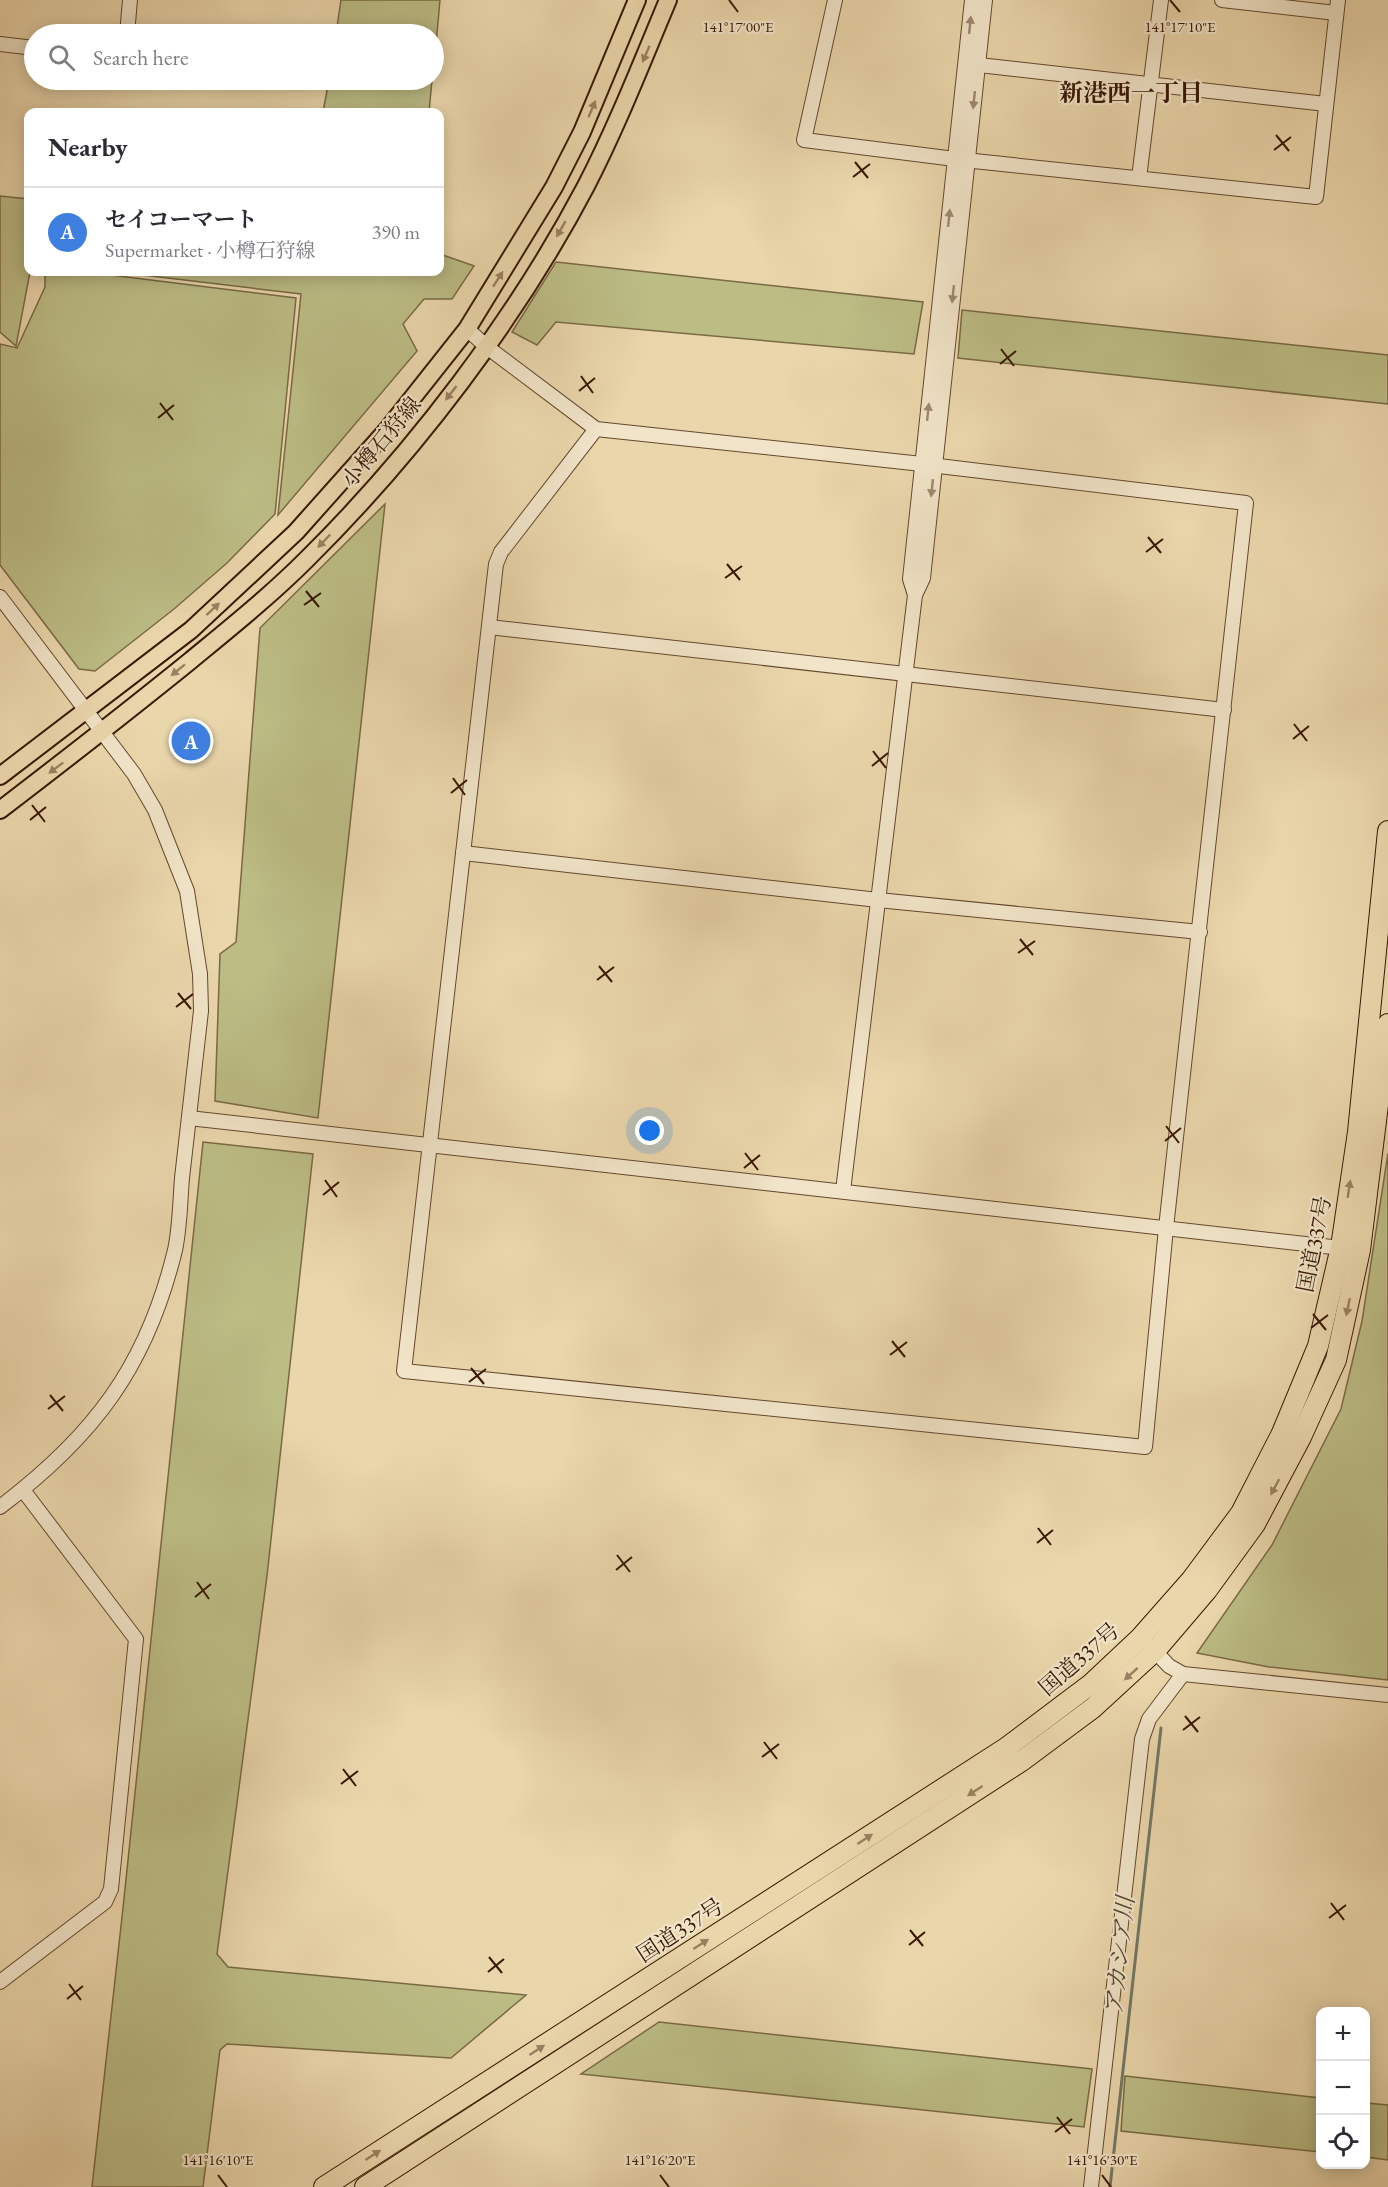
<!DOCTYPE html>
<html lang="en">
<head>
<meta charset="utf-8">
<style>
  body { margin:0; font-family:"EB Garamond","Noto Serif JP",serif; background:#f2f2f3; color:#2b2b33 }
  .controls { position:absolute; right:18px; bottom:18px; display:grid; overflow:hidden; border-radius:12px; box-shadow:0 3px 15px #0003 }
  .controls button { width:54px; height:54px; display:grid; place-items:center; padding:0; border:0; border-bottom:2px solid #e1e1e2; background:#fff; color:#2b2b33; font:30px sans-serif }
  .you { position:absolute; left:650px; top:1131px; width:21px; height:21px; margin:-15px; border:4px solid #fff; border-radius:50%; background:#1a73e8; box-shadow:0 0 0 9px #1a73e833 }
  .badge { display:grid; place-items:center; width:39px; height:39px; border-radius:50%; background:#8f2418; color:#fff; font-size:20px; font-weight:700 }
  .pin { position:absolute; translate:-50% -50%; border:3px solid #fff; box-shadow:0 2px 6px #0006 }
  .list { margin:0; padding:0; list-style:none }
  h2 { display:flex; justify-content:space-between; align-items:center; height:78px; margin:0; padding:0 24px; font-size:26px }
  h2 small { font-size:20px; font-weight:400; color:#7c7c81 }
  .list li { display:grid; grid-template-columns:39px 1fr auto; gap:18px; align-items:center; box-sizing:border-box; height:90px; padding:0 24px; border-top:2px solid #e1e1e2 }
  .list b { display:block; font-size:22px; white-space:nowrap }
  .list p { margin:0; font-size:20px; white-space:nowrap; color:#7c7c81 }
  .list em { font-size:20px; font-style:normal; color:#7c7c81 }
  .icon { flex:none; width:33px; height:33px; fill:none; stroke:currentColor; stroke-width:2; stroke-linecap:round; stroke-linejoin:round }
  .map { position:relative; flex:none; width:1388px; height:2187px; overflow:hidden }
  .search { position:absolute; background:#fff; box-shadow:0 3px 15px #0003; left:24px; top:24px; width:420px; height:66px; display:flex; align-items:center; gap:15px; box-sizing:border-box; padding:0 21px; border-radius:33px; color:#7c7c81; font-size:22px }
  .panel { position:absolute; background:#fff; box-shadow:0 3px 15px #0003; left:24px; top:108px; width:420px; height:168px; border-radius:12px }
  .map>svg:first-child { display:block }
  .green { fill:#bcbc85; stroke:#7a6a44; stroke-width:1.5 }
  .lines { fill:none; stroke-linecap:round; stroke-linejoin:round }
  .stream { stroke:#727967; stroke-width:3 }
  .minor-casing { stroke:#64482d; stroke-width:16 }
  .major-casing { stroke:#381803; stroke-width:20 }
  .highway-casing { stroke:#381803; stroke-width:22 }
  .minor { stroke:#f1e4c8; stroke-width:14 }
  .major { stroke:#ead6ab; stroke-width:16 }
  .highway { stroke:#ead6ab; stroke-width:20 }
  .oneway { fill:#9e886f }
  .oneway2 { fill:#9a805f }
  .ticks { fill:none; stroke:#381803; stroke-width:2 }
  .labels { text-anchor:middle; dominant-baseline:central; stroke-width:4.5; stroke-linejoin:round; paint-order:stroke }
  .street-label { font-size:22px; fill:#381803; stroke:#f1e4c8 }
  .neighbourhood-label { font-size:24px; font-weight:bold; fill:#381803; stroke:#f1e4c8 }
  .water-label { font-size:24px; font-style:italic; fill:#554835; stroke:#f1e4c8 }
  .ticks-label { font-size:15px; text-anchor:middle; fill:#381803; stroke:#f1e4c8; stroke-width:4.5; stroke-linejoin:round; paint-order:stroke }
</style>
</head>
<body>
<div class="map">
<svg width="1388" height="2187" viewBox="0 0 1388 2187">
  <rect width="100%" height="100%" fill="#ead6ab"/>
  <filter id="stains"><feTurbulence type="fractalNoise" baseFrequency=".00333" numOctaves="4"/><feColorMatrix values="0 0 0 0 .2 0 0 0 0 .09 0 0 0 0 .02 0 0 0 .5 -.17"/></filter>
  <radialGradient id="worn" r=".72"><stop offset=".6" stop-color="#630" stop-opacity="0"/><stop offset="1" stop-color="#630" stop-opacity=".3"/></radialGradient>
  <!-- green -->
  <g class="green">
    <polygon points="341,0 440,0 434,66 434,34 336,34"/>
    <polygon points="329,80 432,80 429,112 323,112"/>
    <polygon points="0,196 28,199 28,272 30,272 16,346 0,332"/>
    <polygon points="440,254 474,266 452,299 424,299 403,324 417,351 278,515 301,294 117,272 440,272"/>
    <polygon points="556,262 923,302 914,354 556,322 537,345 512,332"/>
    <polygon points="45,272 86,272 296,298 275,514 227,563 174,609 95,671 79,669 0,565 0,344 17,348 45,287"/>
    <polygon points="962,310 1388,355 1388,404 958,358"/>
    <polygon points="385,504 318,1118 215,1101 220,954 236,942 260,628"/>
    <polygon points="203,1142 313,1154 267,1576 217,1954 228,1967 526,1995 451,2058 227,2044 220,2050 203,2187 92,2187 123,1908"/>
    <polygon points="1388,1153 1388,1680 1269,1667 1197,1653 1272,1545 1341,1409 1362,1321"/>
    <polygon points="659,2022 1092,2069 1084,2127 581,2074"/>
    <polygon points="1125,2076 1320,2098 1320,2152 1121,2131"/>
    <polygon points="1366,2103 1388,2105 1388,2160 1366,2157"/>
  </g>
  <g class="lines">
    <!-- stream -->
    <polyline class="stream" points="1110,2187 1161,1728"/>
    <!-- minor casing -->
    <g class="minor-casing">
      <g id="minor">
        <polyline points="835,0 804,140 955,159 1316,197 1338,0"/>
        <polyline points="1222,0 1336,13"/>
        <polyline points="127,34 130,0"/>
        <polyline points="0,44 34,48"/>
        <polyline points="970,64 1326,104"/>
        <polyline points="1139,178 1161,0"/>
        <polyline points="467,329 487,347 596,429 922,464 1246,503 1166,1228 1145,1447 404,1371 496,564 501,552 596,429"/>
        <polyline points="915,595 910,579 972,0"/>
        <path d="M0 597 134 774 155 810 187 891 200 974 201 1011C195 1067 188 1122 182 1178 180 1202 180 1227 175 1250 147 1366 94 1436 0 1507"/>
        <polyline points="489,627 1224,710"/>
        <polyline points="463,853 878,900 1200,932"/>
        <polyline points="189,1118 1350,1249"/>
        <polyline points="843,1191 915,595 923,578 985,0"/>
        <polyline points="1150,1646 1169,1666 1183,1674 1388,1695"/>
        <polyline points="0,1982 105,1902 111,1889 136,1639 23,1490"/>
        <polyline points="1091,2187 1142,1739 1149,1719 1183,1674"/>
      </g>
    </g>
    <!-- major casing -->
    <g class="major-casing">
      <g id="major">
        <polyline points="0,776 191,630 296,532 387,430 467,329 554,187 582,132 637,0"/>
        <path d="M0 810C64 761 127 712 190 661 230 628 270 596 307 559 414 453 516 319 586 186 617 126 642 62 668 0"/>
      </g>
    </g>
    <!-- highway casing -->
    <g class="highway-casing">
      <g id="highway">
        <polyline points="324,2187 1006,1748 1091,1684 1140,1638 1192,1579 1241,1513 1282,1433 1318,1346 1341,1247 1358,1132 1388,831"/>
        <polyline points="365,2187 1023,1760 1093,1708 1155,1651 1207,1590 1255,1524 1301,1437 1336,1360 1360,1250 1388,1024"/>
      </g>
    </g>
    <!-- minor -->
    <use href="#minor" class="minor"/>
    <!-- major -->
    <use href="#major" class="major"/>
    <!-- highway -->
    <use href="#highway" class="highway"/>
  </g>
  <!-- one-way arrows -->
  <defs><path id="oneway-solid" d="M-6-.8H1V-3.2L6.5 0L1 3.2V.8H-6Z" transform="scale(1.5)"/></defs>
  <g class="oneway">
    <use href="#oneway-solid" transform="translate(970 25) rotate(-84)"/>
    <use href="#oneway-solid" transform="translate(974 100) rotate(96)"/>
    <use href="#oneway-solid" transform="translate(949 218) rotate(-84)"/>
    <use href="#oneway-solid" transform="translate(953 294) rotate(96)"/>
    <use href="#oneway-solid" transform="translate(928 412) rotate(-84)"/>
    <use href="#oneway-solid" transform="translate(932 488) rotate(96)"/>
  </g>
  <g class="oneway2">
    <use href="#oneway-solid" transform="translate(646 54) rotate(113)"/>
    <use href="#oneway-solid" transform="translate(592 109) rotate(-67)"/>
    <use href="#oneway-solid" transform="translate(561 229) rotate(120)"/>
    <use href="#oneway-solid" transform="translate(498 279) rotate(-57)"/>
    <use href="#oneway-solid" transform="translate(451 393) rotate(128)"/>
    <use href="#oneway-solid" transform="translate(324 541) rotate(134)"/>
    <use href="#oneway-solid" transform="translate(213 609) rotate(-43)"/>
    <use href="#oneway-solid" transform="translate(178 670) rotate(141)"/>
    <use href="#oneway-solid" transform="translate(56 768) rotate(143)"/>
    <use href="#oneway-solid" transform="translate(1349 1189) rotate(-81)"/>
    <use href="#oneway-solid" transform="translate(1348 1307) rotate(102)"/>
    <use href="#oneway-solid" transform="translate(1275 1487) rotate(118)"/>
    <use href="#oneway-solid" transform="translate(1131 1674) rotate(138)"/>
    <use href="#oneway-solid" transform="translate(975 1791) rotate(147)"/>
    <use href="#oneway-solid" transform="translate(865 1839) rotate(-33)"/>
    <use href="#oneway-solid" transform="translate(701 1944) rotate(-33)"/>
    <use href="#oneway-solid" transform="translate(537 2050) rotate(-33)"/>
    <use href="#oneway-solid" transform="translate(373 2155) rotate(-33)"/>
  </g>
  <!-- ticks -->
  <path class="ticks" d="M729 0 738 12M1170 0 1180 12M1276 135 1289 151M1274 150 1291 137M855 162 868 178M853 177 870 164M1001 349 1014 366M1000 364 1016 351M581 376 593 393M579 391 595 378M160 403 173 420M158 418 174 405M1148 537 1161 553M1146 552 1163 539M727 564 740 580M725 578 742 566M306 591 319 607M304 605 321 593M1294 724 1307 741M1293 739 1309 726M873 751 886 768M872 766 888 753M453 778 465 795M451 793 467 780M32 805 45 822M30 820 46 807M1020 939 1033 955M1018 953 1035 941M599 966 612 982M597 980 614 967M178 993 191 1009M176 1007 193 994M1166 1126 1179 1143M1165 1141 1181 1128M745 1153 758 1170M744 1168 760 1155M325 1180 337 1197M323 1195 339 1182M1313 1314 1326 1330M1311 1328 1328 1315M892 1341 905 1357M890 1355 907 1342M471 1368 484 1384M469 1382 486 1369M50 1395 63 1411M48 1409 65 1396M1038 1528 1051 1545M1037 1543 1053 1530M617 1555 630 1572M616 1570 632 1557M197 1582 209 1599M195 1597 211 1584M1185 1716 1198 1732M1183 1730 1200 1717M764 1742 777 1759M762 1757 779 1744M343 1769 356 1786M341 1784 358 1771M1331 1903 1344 1920M1329 1918 1346 1905M910 1930 923 1946M909 1945 925 1932M489 1957 502 1973M488 1972 504 1959M69 1984 81 2000M67 1999 83 1986M1057 2117 1070 2134M1055 2132 1072 2119M218 2175 227 2187M660 2175 669 2187M1102 2175 1111 2187"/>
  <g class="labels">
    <!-- street labels -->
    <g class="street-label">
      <text transform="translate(381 442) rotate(-50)">小樽石狩線</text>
      <text transform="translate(1314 1244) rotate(-79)">国道337号</text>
      <text transform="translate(1079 1659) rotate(-41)">国道337号</text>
      <text transform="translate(680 1930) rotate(-33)">国道337号</text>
    </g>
    <!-- neighbourhood labels -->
    <g class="neighbourhood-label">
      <text x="1131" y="92">新港西一丁目</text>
    </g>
    <!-- water labels -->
    <g class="water-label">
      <text transform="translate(1119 1956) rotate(-84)">アカシア川</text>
    </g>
  </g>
  <g class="ticks-label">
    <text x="738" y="32">141°17'00"E</text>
    <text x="1180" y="32">141°17'10"E</text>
    <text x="218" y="2165">141°16'10"E</text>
    <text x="660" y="2165">141°16'20"E</text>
    <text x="1102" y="2165">141°16'30"E</text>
  </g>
  <rect width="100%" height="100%" filter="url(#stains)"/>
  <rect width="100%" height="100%" fill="url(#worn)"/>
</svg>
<div class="controls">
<button>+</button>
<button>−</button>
<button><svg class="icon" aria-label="locate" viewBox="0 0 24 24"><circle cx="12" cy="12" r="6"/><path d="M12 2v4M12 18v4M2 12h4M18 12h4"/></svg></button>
</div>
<div class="you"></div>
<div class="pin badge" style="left:191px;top:741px;background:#3f7fe0">A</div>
<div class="search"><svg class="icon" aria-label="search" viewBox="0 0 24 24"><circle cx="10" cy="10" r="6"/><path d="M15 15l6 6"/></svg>Search here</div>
<section class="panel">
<h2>Nearby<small></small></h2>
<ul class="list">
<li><span class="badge" style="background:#3f7fe0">A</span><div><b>セイコーマート</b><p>Supermarket · 小樽石狩線</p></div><em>390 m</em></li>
</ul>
</section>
</div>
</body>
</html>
